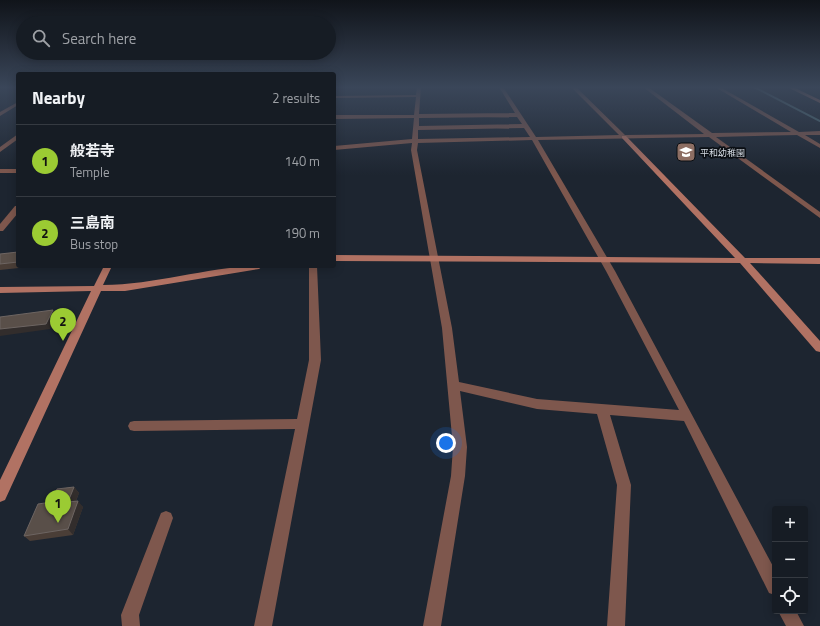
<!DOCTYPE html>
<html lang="en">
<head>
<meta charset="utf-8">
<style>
  body { margin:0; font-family:"Titillium Web","Noto Sans JP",sans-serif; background:#232931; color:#f1f3f6 }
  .controls { position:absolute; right:12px; bottom:12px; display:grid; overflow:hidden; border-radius:4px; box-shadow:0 2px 10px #0003 }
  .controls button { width:36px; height:36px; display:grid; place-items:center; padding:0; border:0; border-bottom:1px solid #353a41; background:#161c24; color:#f1f3f6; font:20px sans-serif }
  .you { position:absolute; left:446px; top:443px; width:14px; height:14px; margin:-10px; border:3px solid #fff; border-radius:50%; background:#1a73e8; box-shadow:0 0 0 6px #1a73e833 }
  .badge { display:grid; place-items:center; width:26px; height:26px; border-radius:50%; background:#9bcb33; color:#111; font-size:13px; font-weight:700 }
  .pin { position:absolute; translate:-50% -33px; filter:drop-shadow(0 1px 2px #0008) }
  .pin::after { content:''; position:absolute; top:21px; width:14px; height:12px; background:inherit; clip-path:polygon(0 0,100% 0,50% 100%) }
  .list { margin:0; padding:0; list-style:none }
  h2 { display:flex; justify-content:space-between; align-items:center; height:52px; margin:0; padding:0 16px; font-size:17px }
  h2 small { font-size:13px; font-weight:400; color:#9ea1a6 }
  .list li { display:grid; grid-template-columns:26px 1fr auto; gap:12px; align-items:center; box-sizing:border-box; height:72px; padding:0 16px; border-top:1px solid #353a41 }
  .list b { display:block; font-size:15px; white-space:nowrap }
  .list p { margin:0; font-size:13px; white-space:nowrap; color:#9ea1a6 }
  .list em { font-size:13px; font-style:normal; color:#9ea1a6 }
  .icon { flex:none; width:22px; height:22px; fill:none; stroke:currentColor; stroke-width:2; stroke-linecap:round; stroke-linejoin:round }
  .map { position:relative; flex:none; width:820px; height:626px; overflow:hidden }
  .search { position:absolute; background:#161c24; box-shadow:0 2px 10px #0003; left:16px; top:16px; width:320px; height:44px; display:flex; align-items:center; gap:10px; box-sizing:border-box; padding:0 14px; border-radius:22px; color:#9ea1a6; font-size:15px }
  .panel { position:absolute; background:#161c24; box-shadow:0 2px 10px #0003; left:16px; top:72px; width:320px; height:196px; border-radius:4px }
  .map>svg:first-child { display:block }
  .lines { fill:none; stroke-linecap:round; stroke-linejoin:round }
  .stream { stroke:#51717a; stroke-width:2 }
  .street { fill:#7e574d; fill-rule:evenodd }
  .secondary { fill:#b17263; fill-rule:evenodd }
  .wall { fill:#4a3e37 }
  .shaded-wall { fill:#322d2c }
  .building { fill:#594f49; stroke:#6d6562 }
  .labels { text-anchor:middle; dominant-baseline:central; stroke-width:3.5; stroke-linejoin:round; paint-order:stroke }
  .far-poi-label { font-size:9px; fill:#d5dbe3; stroke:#0a0e13; text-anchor:start }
</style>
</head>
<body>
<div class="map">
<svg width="820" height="626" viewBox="0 0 820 626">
  <rect width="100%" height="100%" fill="#1d2530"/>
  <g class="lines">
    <!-- stream -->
    <polyline class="stream" points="754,87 820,121"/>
    <!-- street -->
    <g class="street">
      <path d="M417 87H421L419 114 515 113 499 87H503L536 137 619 135 571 87H576L625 135 704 134 643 87H648L712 133 791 132 715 87H720L799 132 820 131V135H805L820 144V148L797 135 716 137 820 212V218L709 137 538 140 615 271 775 570V595L769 593 684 421 610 415 631 485 625 626H607L617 485 597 414 537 409 460 391 467 447 465 476 441 626H423L451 476 453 447 442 328 411 150 412 143 334 150V146L412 139 414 118 334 119V115H414L416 97 334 98V96L416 95ZM517 117 522 124 419 126V118ZM524 128 530 137 418 139V130ZM532 140 606 271 679 410 537 399 459 382 452 328 417 150 418 143Z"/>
      <polygon points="18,102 18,105 0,116 0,112"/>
      <polygon points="18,134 18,139 0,152 0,147"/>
      <rect x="0" y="169" width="18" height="4"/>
      <polygon points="15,206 18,206 18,213 3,231 0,231 0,224"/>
      <polygon points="309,266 317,266 321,360 272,626 254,626 295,429 134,431 130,430 128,426 130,422 134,421 297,419 309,360"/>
      <polygon points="166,511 171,513 173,518 139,615 140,626 122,626 121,615 159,518 161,513"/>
      <polygon points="778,611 796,611 804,626 786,626"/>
    </g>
    <!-- secondary -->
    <g class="secondary">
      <polygon points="787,87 793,87 820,100 820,103"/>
      <polygon points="622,136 626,136 745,258 820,258 820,264 750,263 820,341 820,352 816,351 740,263 334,261 334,255 735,258 622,138"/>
      <path d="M104 266H112L103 285C157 285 210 266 263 266L259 269 125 291H101L5 500 0 502V480L91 291 0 293V287L94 286Z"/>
    </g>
  </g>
  <!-- wall -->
  <g class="wall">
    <polygon points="18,252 18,266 29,266 28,267 0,270 0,254"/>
    <polygon points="74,487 79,493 76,501 83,507 73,535 30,541 24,536 52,502"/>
  </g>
  <!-- shaded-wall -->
  <g class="shaded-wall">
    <polygon points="53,310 56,316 50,329 0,336 0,329"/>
    <polygon points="74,487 79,493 73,508 68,502"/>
    <polygon points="78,501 83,507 73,535 68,529"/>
  </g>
  <!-- building -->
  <g class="building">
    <polygon points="18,252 18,262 0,264 0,254"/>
    <polygon points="53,310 46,324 0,329 0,317"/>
    <polygon points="74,487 68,502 78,501 68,529 24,536 38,504 52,502 57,489"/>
  </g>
  <!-- sky -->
  <linearGradient id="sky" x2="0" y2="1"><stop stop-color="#10141a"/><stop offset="0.5" stop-color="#3a4659"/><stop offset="1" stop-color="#3a4659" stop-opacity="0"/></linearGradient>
  <rect width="820" height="175" fill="url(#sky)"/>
  <!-- icons -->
  <defs>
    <g id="school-square" transform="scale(1)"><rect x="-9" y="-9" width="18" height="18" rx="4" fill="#8d6e63" stroke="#0a0e13"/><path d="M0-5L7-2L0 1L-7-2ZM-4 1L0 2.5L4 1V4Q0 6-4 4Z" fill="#fff"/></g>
  </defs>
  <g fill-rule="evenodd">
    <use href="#school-square" x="686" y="152"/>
  </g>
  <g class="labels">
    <!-- far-poi labels -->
    <g class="far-poi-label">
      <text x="700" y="152">平和幼稚園</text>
    </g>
  </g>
</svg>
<div class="controls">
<button>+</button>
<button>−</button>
<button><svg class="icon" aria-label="locate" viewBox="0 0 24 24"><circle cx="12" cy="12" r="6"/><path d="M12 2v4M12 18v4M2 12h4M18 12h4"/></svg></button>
</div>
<div class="you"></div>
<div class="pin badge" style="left:58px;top:523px">1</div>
<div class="pin badge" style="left:63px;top:341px">2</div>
<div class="search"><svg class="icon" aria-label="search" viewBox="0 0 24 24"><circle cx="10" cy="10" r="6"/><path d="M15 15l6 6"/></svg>Search here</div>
<section class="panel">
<h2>Nearby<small>2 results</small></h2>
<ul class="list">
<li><span class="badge">1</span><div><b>般若寺</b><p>Temple</p></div><em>140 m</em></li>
<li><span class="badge">2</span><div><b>三島南</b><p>Bus stop</p></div><em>190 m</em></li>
</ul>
</section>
</div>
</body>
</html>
